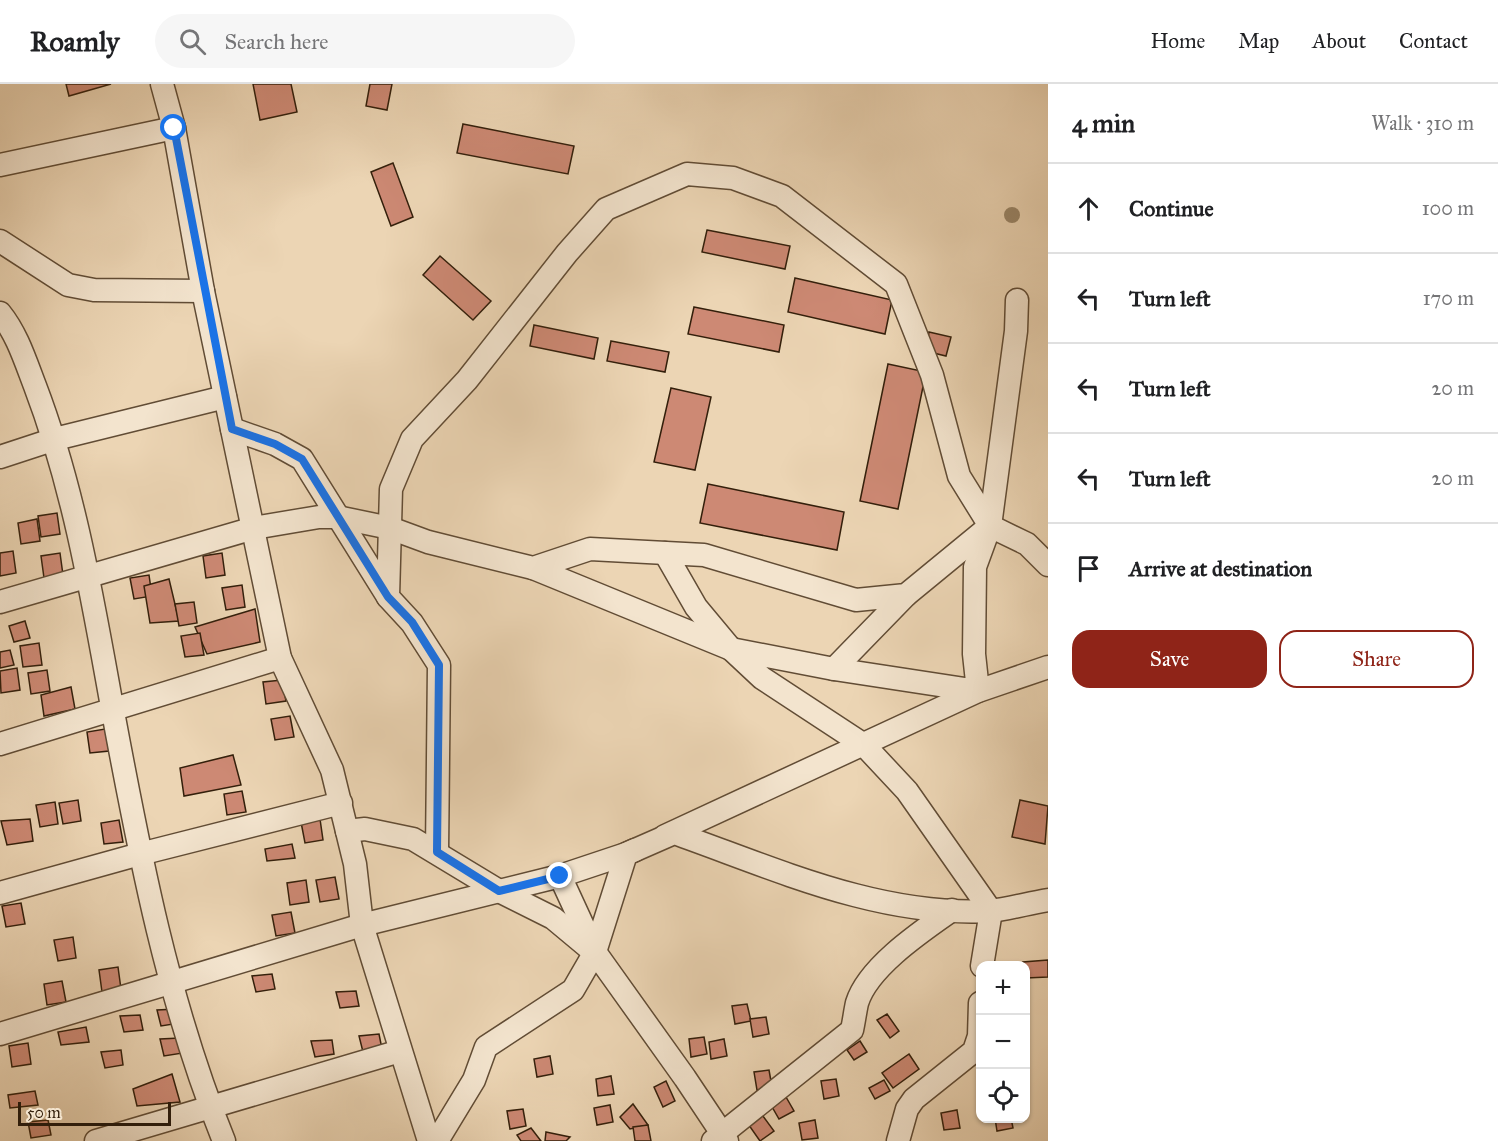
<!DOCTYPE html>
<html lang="en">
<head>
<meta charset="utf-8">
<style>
  body { margin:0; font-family:"IM FELL Great Primer",serif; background:#f6f6f6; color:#202124 }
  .controls { position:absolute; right:18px; bottom:18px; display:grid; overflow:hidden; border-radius:12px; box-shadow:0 2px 4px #0004 }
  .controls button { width:54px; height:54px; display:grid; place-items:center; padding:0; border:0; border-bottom:2px solid #e0e0e0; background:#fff; color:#202124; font:30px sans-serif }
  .scale { position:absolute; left:18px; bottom:15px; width:153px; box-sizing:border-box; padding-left:6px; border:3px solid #331f0b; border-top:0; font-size:16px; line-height:21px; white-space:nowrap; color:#331f0b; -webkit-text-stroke:4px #f3e4ce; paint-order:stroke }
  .stop { position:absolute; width:18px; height:18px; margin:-14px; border:4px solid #1a73e8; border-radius:50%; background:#fff }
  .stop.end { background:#1a73e8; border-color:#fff; box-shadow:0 2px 6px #0008 }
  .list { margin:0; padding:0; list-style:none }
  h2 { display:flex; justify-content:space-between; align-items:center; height:78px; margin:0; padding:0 24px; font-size:26px }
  h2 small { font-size:20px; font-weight:400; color:#757577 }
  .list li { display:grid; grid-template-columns:39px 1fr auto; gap:18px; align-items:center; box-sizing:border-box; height:90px; padding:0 24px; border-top:2px solid #e0e0e0 }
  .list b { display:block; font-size:22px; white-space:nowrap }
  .list em { font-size:20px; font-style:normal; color:#757577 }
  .actions { display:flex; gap:12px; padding:18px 24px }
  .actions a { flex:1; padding:14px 0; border:2px solid #8f2418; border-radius:18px; text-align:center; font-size:21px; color:#8f2418 }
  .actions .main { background:#8f2418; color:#fff }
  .icon { flex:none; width:33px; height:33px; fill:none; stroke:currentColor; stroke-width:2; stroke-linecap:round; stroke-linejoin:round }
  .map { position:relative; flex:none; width:1048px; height:1057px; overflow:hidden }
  header { display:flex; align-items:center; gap:36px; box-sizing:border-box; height:84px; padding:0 30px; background:#fff; border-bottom:2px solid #e0e0e0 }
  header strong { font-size:28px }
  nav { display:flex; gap:33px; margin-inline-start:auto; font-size:21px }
  .search { width:420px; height:54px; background:#f6f6f6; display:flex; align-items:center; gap:15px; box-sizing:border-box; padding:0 21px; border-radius:33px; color:#757577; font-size:22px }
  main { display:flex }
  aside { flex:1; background:#fff }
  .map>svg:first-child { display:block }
  .building { fill:#cd8974; stroke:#331f0b; stroke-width:1.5 }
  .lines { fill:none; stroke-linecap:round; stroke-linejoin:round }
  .minor-casing { stroke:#614c35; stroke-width:25 }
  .minor { stroke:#f3e4ce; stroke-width:22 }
  .tree { fill:#9a8668 }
  .route { stroke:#1a73e8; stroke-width:8 }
</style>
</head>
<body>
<header>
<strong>Roamly</strong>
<div class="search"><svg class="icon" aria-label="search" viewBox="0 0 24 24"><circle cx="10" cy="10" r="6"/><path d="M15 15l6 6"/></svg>Search here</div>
<nav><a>Home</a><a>Map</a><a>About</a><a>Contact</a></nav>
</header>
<main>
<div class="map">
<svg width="1048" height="1057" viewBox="0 0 1048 1057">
  <rect width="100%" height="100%" fill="#ecd5b4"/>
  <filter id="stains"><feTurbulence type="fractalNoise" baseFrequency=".00333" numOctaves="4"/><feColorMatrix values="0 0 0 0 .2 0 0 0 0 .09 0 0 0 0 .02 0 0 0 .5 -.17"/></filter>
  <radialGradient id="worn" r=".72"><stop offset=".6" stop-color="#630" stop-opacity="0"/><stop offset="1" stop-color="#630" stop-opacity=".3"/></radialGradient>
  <!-- building -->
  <g class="building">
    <polygon points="66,0 111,0 69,12"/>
    <polygon points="253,0 291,0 297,28 260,36"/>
    <polygon points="370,0 392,0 387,26 366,22"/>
    <polygon points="463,40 574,62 568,90 457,69"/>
    <polygon points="393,79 413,133 391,142 371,88"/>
    <polygon points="707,146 790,162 785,185 702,168"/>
    <polygon points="440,172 491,217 473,236 423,191"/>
    <polygon points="795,194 892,216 885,250 788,228"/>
    <polygon points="694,223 784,241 779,268 688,250"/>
    <polygon points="534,241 598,254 594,275 530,262"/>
    <polygon points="929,248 951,253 946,272 925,267"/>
    <polygon points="611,257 669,268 665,288 607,277"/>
    <polygon points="888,280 926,288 898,425 860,417"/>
    <polygon points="671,304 711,313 695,386 654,378"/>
    <polygon points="708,400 844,428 837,466 700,439"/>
    <polygon points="57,429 60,450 41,453 38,432"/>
    <polygon points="37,435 40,457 21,460 18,439"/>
    <polygon points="13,467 16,489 0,492 0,469"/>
    <polygon points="60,469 63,491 44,494 41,472"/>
    <polygon points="222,469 225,491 206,494 203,472"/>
    <polygon points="149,491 152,512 134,515 130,494"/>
    <polygon points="169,495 179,537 150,539 144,502"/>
    <polygon points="242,501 245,523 226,526 222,504"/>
    <polygon points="194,518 197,539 179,542 175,520"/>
    <polygon points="255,525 260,558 207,570 195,543"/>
    <polygon points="25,537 30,554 14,558 9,542"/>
    <polygon points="200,549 204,571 185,573 181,552"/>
    <polygon points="39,559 42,581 23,583 20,562"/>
    <polygon points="10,566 14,581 0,584 0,568"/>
    <polygon points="17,584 20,606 1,609 0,587"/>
    <polygon points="47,586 50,607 31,610 28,589"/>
    <polygon points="282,596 286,617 266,620 263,598"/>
    <polygon points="71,603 75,625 44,632 41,611"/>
    <polygon points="290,632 294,653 275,656 271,635"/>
    <polygon points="105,645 109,667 90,669 87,648"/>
    <polygon points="233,671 241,701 184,712 180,684"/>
    <polygon points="242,707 246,728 227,731 224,710"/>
    <polygon points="78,716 81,737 63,740 59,719"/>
    <polygon points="1020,716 1048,722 1045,760 1012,753"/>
    <polygon points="55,718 58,740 40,743 36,721"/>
    <polygon points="30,735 33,757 7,761 1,737"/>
    <polygon points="320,735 323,756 305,759 301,738"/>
    <polygon points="119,736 123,758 104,760 101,739"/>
    <polygon points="292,760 295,774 267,777 265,765"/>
    <polygon points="335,793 339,815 320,818 316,796"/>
    <polygon points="306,796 309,818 290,821 287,799"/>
    <polygon points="21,819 25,840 6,843 2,822"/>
    <polygon points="291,828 295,849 276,852 272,831"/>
    <polygon points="73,853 76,874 58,877 54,856"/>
    <polygon points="1048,876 1048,893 1026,894 1023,878"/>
    <polygon points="118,883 121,905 102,908 99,886"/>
    <polygon points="272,890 275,905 256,908 252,892"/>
    <polygon points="62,897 66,918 47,921 44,900"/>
    <polygon points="356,907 359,922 340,924 336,908"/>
    <polygon points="747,920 751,937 735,940 732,922"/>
    <polygon points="177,925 180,939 161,942 157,926"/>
    <polygon points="887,930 899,947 890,954 877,936"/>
    <polygon points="140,931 143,946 124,948 120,932"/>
    <polygon points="766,933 769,950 753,953 750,935"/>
    <polygon points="86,943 89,958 61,961 58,948"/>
    <polygon points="379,950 382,965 363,968 359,952"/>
    <polygon points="704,953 707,970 691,973 689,955"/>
    <polygon points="180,954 183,969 164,972 160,955"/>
    <polygon points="724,955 727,972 711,975 709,958"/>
    <polygon points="332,956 334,970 315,973 311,957"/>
    <polygon points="860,957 867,968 854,976 847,966"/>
    <polygon points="28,959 31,980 12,983 9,962"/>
    <polygon points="121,966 123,981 105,984 101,968"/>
    <polygon points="909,970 919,985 893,1004 882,989"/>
    <polygon points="550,972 553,990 537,993 534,975"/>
    <polygon points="769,986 772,1003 757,1006 754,988"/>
    <polygon points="172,990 180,1018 137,1022 133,1005"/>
    <polygon points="611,992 614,1010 598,1012 596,995"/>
    <polygon points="836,995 839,1012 824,1015 821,997"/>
    <polygon points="884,996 890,1007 875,1015 869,1004"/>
    <polygon points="666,997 675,1017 663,1023 654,1003"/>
    <polygon points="35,1007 38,1021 10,1024 8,1011"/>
    <polygon points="786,1013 794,1027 779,1035 771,1021"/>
    <polygon points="633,1020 648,1041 630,1045 620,1033"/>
    <polygon points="610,1021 613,1038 597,1041 594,1024"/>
    <polygon points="523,1025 526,1042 510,1045 507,1027"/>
    <polygon points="957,1026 960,1044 944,1046 941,1029"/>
    <polygon points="760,1028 774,1047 760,1057 746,1037"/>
    <polygon points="995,1034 1011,1034 1013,1044 997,1047"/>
    <polygon points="48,1036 51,1051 31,1054 28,1038"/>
    <polygon points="815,1036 818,1054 802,1056 799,1039"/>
    <polygon points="648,1041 651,1057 635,1057 633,1043"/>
    <polygon points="531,1044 541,1057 521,1057 517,1051"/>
    <polygon points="546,1048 570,1053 566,1057 545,1057"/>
  </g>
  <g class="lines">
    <!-- minor casing -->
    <g class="minor-casing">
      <g id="minor">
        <polyline points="162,0 174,44 203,207 280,574 332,686 355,780 362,841 429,1057"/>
        <polyline points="0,81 174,44"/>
        <polyline points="0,157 68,201 94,206 203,207"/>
        <path d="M0 229C17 250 25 276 35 302 75 407 93 518 113 628 140 773 168 919 224 1057"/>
        <polyline points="232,345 275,360 302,375 388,513"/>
        <polyline points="0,373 55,355 225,313"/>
        <polyline points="665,469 696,523 731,565 762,594 864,661 907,707 991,827 982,882"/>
        <polyline points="533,484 731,565 834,585 978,607 974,570 975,483 990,442 1016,247 1017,216"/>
        <polyline points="0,518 254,444 319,433 337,433 390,444 428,458 533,484 590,465 704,471 856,516 906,511 990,442 1027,460 1048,481"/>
        <polyline points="834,585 906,511"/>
        <polyline points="0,660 280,574"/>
        <polyline points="347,747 365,745 413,755 499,807 553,834 589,864"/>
        <polyline points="665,752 978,607 1048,583"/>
        <polyline points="437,768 439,581 412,539 388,513 391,405 412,355 467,296 567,169 606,125 687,90 733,94 782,112 896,200 932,291 959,392 990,442"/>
        <polyline points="560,792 595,868 685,994 727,1057"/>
        <polyline points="0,809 140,770 341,719"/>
        <path d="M0 950 362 841 560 792 626 770 674 749C776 785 879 833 990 827 1009 825 1029 819 1048 816"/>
        <polyline points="96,1057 400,967"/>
        <polyline points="437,1057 474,996 486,963 573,906 595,868 626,770 635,766"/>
        <path d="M713 1057 852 946C854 937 855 928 857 919 868 883 922 847 952 826"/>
        <polyline points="898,1057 907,1025 914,1015 974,967 979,952 980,919"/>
      </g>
    </g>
    <!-- minor -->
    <use href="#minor" class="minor"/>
  </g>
  <!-- trees -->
  <circle class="tree" cx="1012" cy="131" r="8"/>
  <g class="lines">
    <!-- route -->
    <polyline class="route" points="174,44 232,345 275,360 302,375 388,513 412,538 439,581 437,768 499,807 560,792"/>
  </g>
  <rect width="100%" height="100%" filter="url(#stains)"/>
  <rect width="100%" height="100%" fill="url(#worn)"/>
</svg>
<div class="controls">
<button>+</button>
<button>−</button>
<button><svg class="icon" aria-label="locate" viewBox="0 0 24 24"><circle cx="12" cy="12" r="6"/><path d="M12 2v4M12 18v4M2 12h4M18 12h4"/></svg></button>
</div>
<div class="scale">50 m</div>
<div class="stop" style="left:174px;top:44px"></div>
<div class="stop end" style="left:560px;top:792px"></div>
</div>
<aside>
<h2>4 min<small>Walk · 310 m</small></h2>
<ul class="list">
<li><svg class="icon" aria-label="ahead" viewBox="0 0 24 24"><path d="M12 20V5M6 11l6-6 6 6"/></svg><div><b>Continue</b></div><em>100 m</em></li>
<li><svg class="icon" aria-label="left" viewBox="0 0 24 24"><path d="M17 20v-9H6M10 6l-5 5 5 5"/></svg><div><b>Turn left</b></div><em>170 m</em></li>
<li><svg class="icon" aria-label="left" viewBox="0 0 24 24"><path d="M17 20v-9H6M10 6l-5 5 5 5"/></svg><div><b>Turn left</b></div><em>20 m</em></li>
<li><svg class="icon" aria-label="left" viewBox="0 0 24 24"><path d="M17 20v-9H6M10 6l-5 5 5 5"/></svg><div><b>Turn left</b></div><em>20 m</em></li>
<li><svg class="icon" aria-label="arrive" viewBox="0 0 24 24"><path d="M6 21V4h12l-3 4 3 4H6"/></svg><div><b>Arrive at destination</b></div></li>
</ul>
<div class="actions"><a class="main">Save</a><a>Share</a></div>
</aside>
</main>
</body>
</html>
